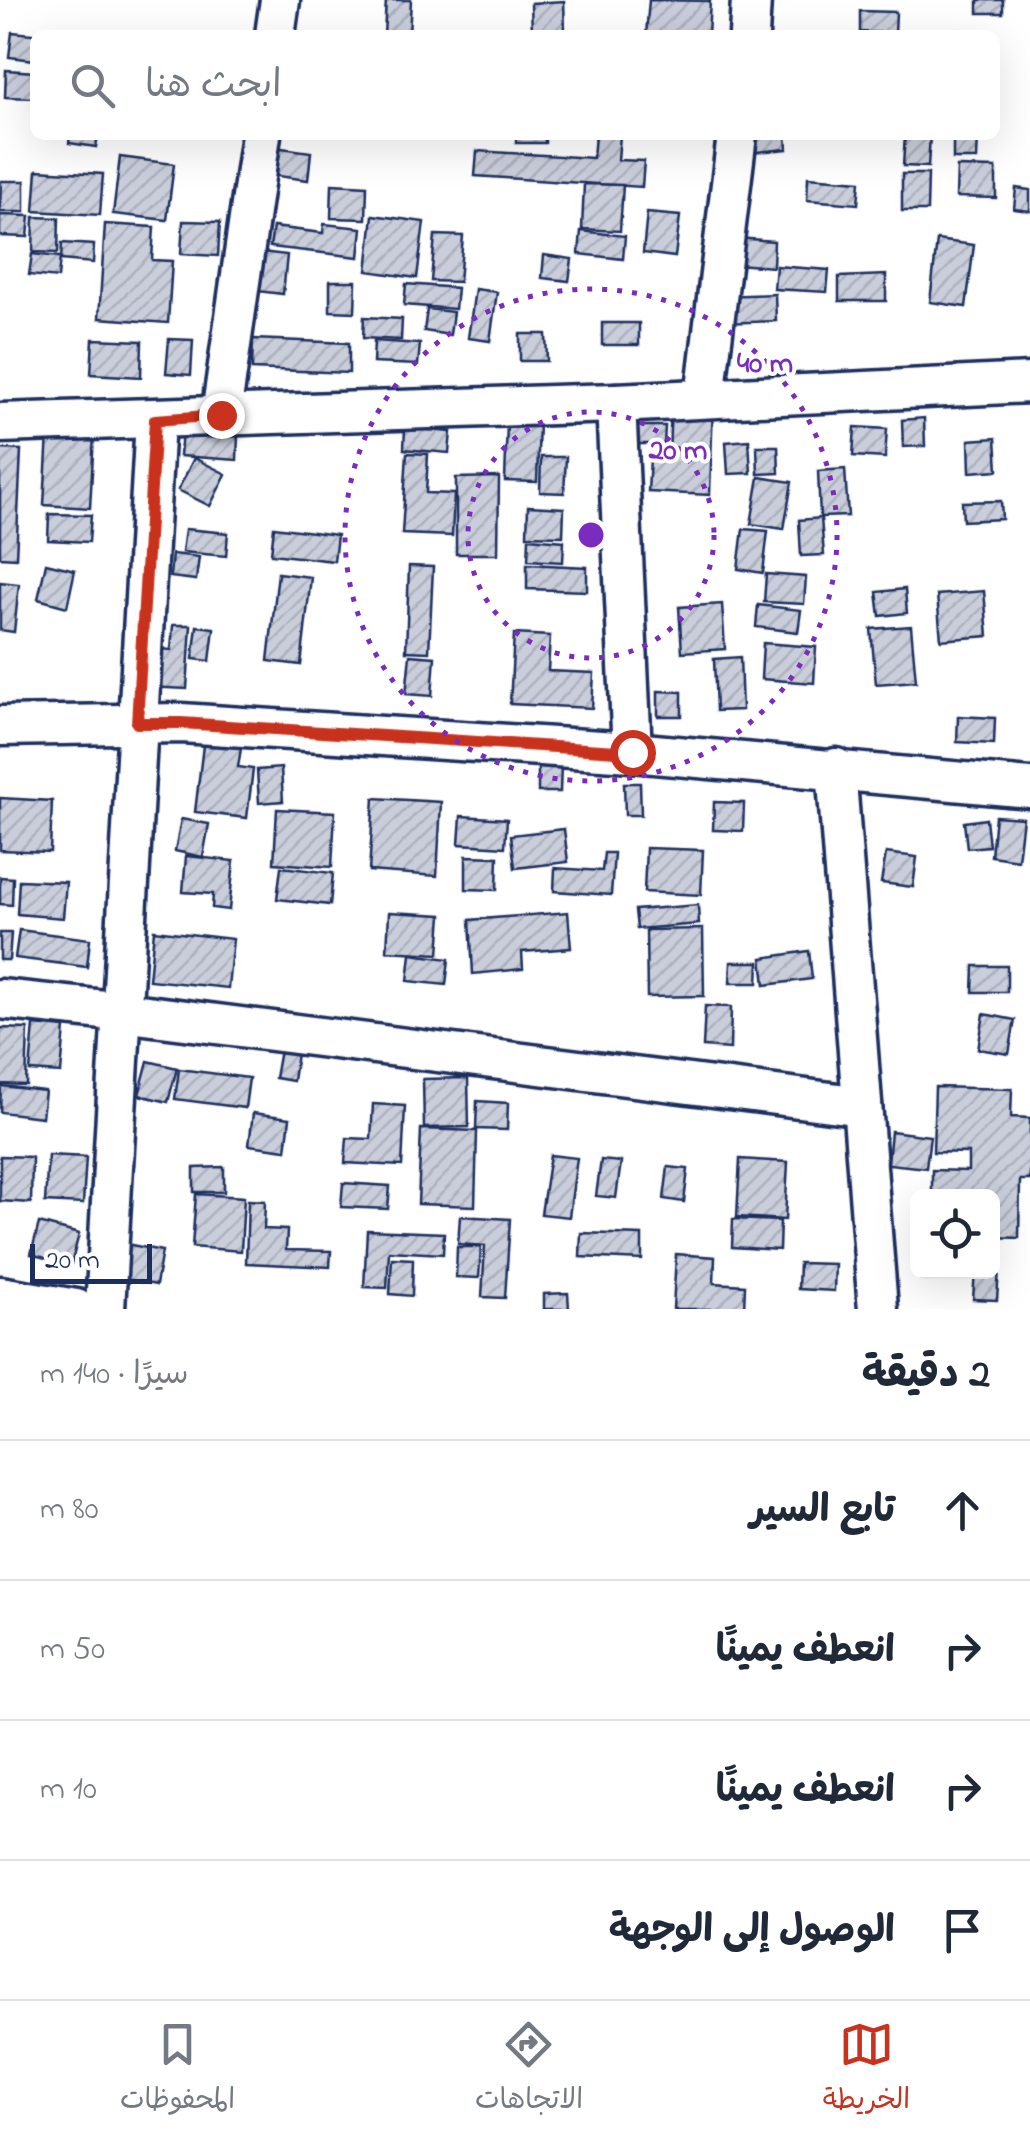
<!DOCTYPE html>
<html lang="ar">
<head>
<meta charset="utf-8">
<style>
  body { margin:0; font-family:"Indie Flower","Playpen Sans Arabic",sans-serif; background:#f2f2f3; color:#1f2937; direction:rtl }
  .controls { position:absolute; right:30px; bottom:30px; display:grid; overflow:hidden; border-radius:15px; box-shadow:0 10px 40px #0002 }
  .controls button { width:90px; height:90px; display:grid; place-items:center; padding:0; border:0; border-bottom:2px solid #e0e1e3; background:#fff; color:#1f2937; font:50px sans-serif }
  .scale { position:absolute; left:30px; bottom:25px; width:122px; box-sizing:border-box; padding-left:10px; border:5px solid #1b2f5e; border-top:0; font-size:28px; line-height:35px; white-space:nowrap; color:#1b2f5e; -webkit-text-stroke:8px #fff; paint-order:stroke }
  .stop { position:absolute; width:30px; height:30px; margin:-22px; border:8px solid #c8321e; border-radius:50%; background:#fff }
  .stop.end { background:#c8321e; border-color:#fff; box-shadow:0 2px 10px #0008 }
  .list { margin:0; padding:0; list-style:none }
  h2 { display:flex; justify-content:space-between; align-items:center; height:130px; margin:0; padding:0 40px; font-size:42px }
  h2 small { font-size:32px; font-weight:400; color:#747a83 }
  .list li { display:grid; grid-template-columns:65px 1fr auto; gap:30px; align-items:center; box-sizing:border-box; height:140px; padding:0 40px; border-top:2px solid #e0e1e3 }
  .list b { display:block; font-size:38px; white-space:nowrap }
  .list em { font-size:32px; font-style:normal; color:#747a83 }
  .icon { flex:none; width:55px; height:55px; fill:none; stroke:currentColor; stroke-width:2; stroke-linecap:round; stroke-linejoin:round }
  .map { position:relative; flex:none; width:1030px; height:1309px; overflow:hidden; direction:ltr }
  .search { position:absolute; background:#fff; box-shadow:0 10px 40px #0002; left:30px; right:30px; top:30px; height:110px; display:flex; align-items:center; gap:25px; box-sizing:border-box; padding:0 35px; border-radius:15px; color:#747a83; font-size:38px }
  .sheet { height:690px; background:#fff }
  nav { display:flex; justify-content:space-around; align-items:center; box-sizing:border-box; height:140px; border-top:2px solid #e0e1e3; background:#fff; font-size:28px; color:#747a83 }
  nav a { display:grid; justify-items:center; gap:5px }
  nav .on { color:#c8321e }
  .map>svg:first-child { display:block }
  .building { fill:url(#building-hatch); stroke:#1b2f5e; stroke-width:2.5 }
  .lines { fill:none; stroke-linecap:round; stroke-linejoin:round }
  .minor-casing { stroke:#1b2f5e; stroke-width:45 }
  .minor { stroke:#fff; stroke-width:38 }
  .route { stroke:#c8321e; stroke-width:12 }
  .ring { fill:none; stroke:#7b2cbf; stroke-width:5; stroke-dasharray:5 10 }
  .centre { fill:#7b2cbf; stroke:#fff; stroke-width:5 }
  .ring-label { font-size:30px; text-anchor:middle; font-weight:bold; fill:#7b2cbf; stroke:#fff; stroke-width:8; stroke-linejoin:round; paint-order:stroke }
</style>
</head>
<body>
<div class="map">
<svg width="1030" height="1309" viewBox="0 0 1030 1309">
  <defs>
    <pattern id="building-hatch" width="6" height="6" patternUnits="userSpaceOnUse" patternTransform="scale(2.5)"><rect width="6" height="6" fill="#caceda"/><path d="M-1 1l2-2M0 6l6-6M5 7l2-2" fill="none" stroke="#adb1be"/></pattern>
  </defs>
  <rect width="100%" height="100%" fill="#fff"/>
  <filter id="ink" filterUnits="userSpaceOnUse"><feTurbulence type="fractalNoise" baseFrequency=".01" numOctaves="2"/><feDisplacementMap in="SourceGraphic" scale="20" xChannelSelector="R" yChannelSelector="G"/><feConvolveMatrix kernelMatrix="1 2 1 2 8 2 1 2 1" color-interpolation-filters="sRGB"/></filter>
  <g filter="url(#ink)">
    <!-- building -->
    <g class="building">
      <polygon points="386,0 411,0 409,35 384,35"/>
      <polygon points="649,0 710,1 708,35 646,35"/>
      <rect x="978" y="0" width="25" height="13"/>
      <polygon points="564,1 565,31 532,33 531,3"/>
      <polygon points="860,11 896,12 895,33 860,32"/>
      <polygon points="12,32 42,35 35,35 35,60 9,57"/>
      <polygon points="6,70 35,72 35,98 5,97"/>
      <polygon points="70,135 98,135 96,147 69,143"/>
      <rect x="516" y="135" width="29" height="8"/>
      <polygon points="595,135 620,135 618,160 644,161 642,187 475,176 477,151 593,158"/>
      <polygon points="744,135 786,135 787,149 746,153"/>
      <polygon points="905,135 930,135 928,167 903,166"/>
      <polygon points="953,135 978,135 977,159 953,159"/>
      <polygon points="274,147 311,152 308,180 270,175"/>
      <polygon points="120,157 174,164 167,220 113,214"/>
      <polygon points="957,167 996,168 996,198 956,197"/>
      <polygon points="37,170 103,174 100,215 34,211"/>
      <polygon points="902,174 928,174 927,211 902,211"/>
      <polygon points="808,177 860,181 858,204 807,200"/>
      <polygon points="1,181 25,181 25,212 0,212"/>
      <polygon points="332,184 367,186 366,219 331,218"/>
      <polygon points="584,184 623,185 620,231 582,229"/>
      <polygon points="1016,188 1030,190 1030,211 1014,209"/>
      <polygon points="647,213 680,216 675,257 643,253"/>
      <polygon points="0,215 30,216 28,237 0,236"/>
      <polygon points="373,215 424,222 417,278 367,271"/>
      <polygon points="34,217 59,218 58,253 33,252"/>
      <polygon points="183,221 220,222 218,256 181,254"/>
      <polygon points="105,224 154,227 152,260 172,261 168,323 99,318"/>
      <polygon points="324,224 362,228 359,257 270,247 273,227 323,233"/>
      <polygon points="581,231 625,236 623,259 579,254"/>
      <polygon points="435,235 463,236 459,282 431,281"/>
      <polygon points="737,238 774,241 773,267 736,264"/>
      <polygon points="937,240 974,245 966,307 930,302"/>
      <polygon points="62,243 94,245 93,263 61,260"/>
      <polygon points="261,252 287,255 283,294 257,291"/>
      <polygon points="32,254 60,257 58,278 29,275"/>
      <polygon points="544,255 572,259 569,281 542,278"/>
      <polygon points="776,266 829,270 827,292 774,289"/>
      <polygon points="886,275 886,301 839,301 839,277"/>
      <polygon points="330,281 356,281 355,312 330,311"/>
      <polygon points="406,284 457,288 455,309 404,305"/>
      <polygon points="475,289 497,292 490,341 468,338"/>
      <polygon points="775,294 776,321 724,323 722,296"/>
      <polygon points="427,309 453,312 450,335 424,331"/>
      <polygon points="364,317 402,319 401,340 363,338"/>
      <rect x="602" y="323" width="37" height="22"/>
      <polygon points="520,334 546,334 547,361 520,361"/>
      <polygon points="93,339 142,341 141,377 91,374"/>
      <polygon points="169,339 193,340 191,375 166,373"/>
      <polygon points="253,339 349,343 349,373 252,369"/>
      <polygon points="374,341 420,344 418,365 373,363"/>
      <polygon points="671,400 713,402 710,495 648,492 650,458 669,458"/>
      <polygon points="924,418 925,446 903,447 902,420"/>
      <polygon points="507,421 539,422 537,482 505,481"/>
      <polygon points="635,426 665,426 664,444 635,444"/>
      <polygon points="855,427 887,429 885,458 853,456"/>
      <polygon points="405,428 451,432 449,453 404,449"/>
      <polygon points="182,430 238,433 237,460 180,456"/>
      <polygon points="48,433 94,435 90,508 44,505"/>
      <polygon points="996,438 998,470 970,472 969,440"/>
      <polygon points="749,440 751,473 728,474 726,442"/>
      <polygon points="757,446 778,446 779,473 758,474"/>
      <polygon points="0,449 21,450 16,558 0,557"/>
      <polygon points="407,453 428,454 426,493 454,494 452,536 402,534"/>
      <polygon points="541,457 566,457 564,493 540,492"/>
      <polygon points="194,458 226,474 210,506 178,490"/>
      <polygon points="845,469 848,516 820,517 818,471"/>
      <polygon points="499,477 498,554 456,554 456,478"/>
      <polygon points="759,477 792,482 784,529 751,524"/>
      <polygon points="1001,501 1002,519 963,521 962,502"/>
      <polygon points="528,506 564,508 563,536 527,535"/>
      <polygon points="49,514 91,515 89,542 48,540"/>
      <polygon points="821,518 824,555 801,556 799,520"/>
      <polygon points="274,527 337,535 334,561 271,554"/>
      <polygon points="185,529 228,533 226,556 182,552"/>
      <polygon points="743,529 768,531 763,573 738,569"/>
      <polygon points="529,538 564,541 563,562 528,560"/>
      <polygon points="172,554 199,557 196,580 170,577"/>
      <polygon points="46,563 75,570 67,607 38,599"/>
      <polygon points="527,564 587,567 587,591 527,589"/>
      <polygon points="409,566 433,567 429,652 406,651"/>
      <polygon points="278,573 311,577 301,665 268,661"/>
      <polygon points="766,574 806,577 804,604 764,602"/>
      <polygon points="0,582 19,584 14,632 0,630"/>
      <polygon points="905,589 907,613 880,616 877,592"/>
      <polygon points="984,591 988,636 941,640 937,595"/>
      <polygon points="722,604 725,649 682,652 679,607"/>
      <polygon points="758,605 801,610 798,632 756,627"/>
      <polygon points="173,625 191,625 187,689 147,687 149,648 171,650"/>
      <polygon points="197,626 214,628 210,661 193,659"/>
      <polygon points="911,626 916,681 876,684 871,629"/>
      <polygon points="514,634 550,636 548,671 594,673 592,708 510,704"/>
      <polygon points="763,643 816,647 814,683 761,679"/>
      <polygon points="410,655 435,657 432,696 406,694"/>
      <polygon points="740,657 742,710 716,711 714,659"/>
      <polygon points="658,691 682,692 682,716 658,716"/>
      <polygon points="958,716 995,718 994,744 957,742"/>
      <polygon points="204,737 242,742 238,767 253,769 247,818 195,812"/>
      <polygon points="538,763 561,764 560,792 538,792"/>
      <polygon points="281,768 283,801 259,803 257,770"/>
      <polygon points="624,783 640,783 641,815 625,815"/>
      <polygon points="0,798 52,801 50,852 0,850"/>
      <polygon points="374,798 441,802 437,876 369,871"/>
      <polygon points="714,802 744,803 743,831 713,830"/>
      <polygon points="277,809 335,812 332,867 274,863"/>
      <polygon points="461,816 507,819 505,847 459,844"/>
      <polygon points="995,816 1023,818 1018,860 991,856"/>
      <polygon points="181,819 209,824 203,857 175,851"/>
      <polygon points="986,819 989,846 967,848 964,822"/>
      <polygon points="564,829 568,862 515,868 511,835"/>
      <polygon points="646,848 703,850 701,895 644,892"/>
      <polygon points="604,853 614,853 611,895 554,891 555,868 602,871"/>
      <polygon points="886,853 917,857 913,887 881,883"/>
      <polygon points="186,856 234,861 229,910 212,908 213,894 183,892"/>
      <polygon points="466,856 498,857 497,890 466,889"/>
      <polygon points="281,867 333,873 330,905 277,899"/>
      <polygon points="0,877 13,878 12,905 0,904"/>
      <polygon points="19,880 66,882 63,918 17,914"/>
      <polygon points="698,905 699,924 637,929 635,910"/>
      <polygon points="389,912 442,915 439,954 387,951"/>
      <polygon points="568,912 571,948 522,952 523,969 473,974 470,920"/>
      <polygon points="703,929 704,996 647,997 646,930"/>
      <polygon points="19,930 90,939 87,967 15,958"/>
      <polygon points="154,930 233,939 228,988 149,980"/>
      <polygon points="0,933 11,933 9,960 0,960"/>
      <polygon points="809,951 812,979 765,985 762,958"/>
      <polygon points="411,954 449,959 446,985 408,981"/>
      <polygon points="731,962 759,962 758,983 730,983"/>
      <polygon points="974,966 1007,966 1007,992 973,992"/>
      <polygon points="705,1006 731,1007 730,1049 703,1047"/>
      <polygon points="984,1014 1015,1020 1009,1054 978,1049"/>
      <polygon points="34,1025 65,1028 61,1073 30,1071"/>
      <polygon points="0,1028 28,1029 26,1085 0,1084"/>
      <polygon points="280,1050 297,1053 293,1081 275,1078"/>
      <polygon points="148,1061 177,1068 168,1102 139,1095"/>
      <polygon points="179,1069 249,1078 245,1108 175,1099"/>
      <polygon points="468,1078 469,1127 424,1128 423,1079"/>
      <polygon points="1,1086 45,1091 42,1117 0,1112"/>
      <polygon points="935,1087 1012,1089 1011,1117 1030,1118 1030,1180 1020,1180 1019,1238 992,1237 992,1196 932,1196 932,1170 968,1171 968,1153 933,1152"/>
      <polygon points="477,1101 508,1103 507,1130 476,1129"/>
      <polygon points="373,1104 405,1106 402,1166 345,1163 347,1138 371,1139"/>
      <polygon points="253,1113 290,1118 286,1150 249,1145"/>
      <polygon points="421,1129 477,1131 475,1206 418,1204"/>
      <polygon points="891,1131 930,1136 926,1168 888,1164"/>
      <polygon points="48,1155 86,1157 83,1204 45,1202"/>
      <polygon points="550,1155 577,1158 569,1217 541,1214"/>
      <polygon points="0,1156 32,1157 31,1203 0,1201"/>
      <polygon points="740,1159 788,1162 785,1220 737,1217"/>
      <polygon points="601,1160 621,1162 616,1198 596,1196"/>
      <polygon points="224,1167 224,1192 194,1192 194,1168"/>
      <polygon points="668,1167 688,1169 684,1202 664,1199"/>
      <polygon points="343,1183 390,1186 388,1209 341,1207"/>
      <polygon points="196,1194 244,1197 241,1251 192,1247"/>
      <polygon points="248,1200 265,1201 264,1229 287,1230 286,1250 331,1251 330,1267 246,1263"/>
      <polygon points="460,1216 510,1219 505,1298 482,1297 485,1246 458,1244"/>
      <polygon points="733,1219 780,1221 779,1250 732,1247"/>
      <polygon points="39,1223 79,1234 71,1265 31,1254"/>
      <polygon points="367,1230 444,1233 443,1254 389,1251 387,1288 364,1287"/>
      <polygon points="581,1233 642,1235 642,1260 580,1257"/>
      <polygon points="121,1243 162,1251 156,1285 115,1277"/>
      <polygon points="457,1247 481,1247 479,1278 456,1277"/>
      <polygon points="676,1254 715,1257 714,1283 745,1285 744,1309 673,1309"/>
      <polygon points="392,1258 413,1259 412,1296 390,1294"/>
      <polygon points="799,1263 835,1264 834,1291 798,1289"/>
      <polygon points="992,1268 999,1269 997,1300 973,1299 975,1272 992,1272"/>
      <polygon points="568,1293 569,1309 544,1309 544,1294"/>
    </g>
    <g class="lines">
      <!-- minor casing -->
      <g class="minor-casing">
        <g id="minor">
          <polyline points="275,35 280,0"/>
          <polyline points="749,35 751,0"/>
          <polyline points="705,397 737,135"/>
          <polyline points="616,403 632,752"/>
          <polyline points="221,415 261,135"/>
          <polyline points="0,423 616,403 1030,383"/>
          <polyline points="0,726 181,723 632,752 1030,788"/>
          <polyline points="836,768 878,1309"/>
          <polyline points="0,999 123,1012 862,1106"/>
          <polyline points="0,1296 76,1309"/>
          <polyline points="105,1309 155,420"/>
        </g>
      </g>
      <!-- minor -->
      <use href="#minor" class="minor"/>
    </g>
  </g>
  <g class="lines" filter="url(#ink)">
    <!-- route -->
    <polyline class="route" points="221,415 155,420 137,723 181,723 632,752"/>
  </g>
  <!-- distance rings -->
  <g class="ring">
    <circle cx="591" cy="535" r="123"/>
    <circle cx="591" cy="535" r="246"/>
  </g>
  <circle cx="591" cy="535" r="15" class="centre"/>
  <g class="ring-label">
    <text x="765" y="372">40 m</text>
    <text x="678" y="459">20 m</text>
  </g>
</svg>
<div class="controls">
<button><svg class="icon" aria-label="locate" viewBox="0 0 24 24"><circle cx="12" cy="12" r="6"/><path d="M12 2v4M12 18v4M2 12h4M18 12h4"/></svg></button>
</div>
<div class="scale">20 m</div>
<div class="stop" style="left:632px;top:752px"></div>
<div class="stop end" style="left:221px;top:415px"></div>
<div class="search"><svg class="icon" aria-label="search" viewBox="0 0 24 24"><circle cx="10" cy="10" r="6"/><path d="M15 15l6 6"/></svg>ابحث هنا</div>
</div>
<section class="sheet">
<h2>2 دقيقة<small>سيرًا · 140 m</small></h2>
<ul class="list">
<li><svg class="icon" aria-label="ahead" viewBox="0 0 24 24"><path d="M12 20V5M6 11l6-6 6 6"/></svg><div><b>تابع السير</b></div><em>80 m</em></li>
<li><svg class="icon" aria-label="right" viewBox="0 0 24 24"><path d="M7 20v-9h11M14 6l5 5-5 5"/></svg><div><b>انعطف يمينًا</b></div><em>50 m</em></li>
<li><svg class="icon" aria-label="right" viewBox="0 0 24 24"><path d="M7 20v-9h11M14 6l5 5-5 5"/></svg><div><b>انعطف يمينًا</b></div><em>10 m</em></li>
<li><svg class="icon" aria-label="arrive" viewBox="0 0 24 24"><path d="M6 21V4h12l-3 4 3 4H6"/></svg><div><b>الوصول إلى الوجهة</b></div></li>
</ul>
</section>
<nav>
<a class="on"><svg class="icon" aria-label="map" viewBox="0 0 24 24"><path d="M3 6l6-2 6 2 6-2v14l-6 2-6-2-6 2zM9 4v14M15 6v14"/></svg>الخريطة</a>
<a><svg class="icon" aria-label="directions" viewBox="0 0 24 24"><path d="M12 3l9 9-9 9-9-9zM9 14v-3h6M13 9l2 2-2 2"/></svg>الاتجاهات</a>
<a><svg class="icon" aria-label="saved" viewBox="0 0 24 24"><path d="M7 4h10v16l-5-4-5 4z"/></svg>المحفوظات</a>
</nav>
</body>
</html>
